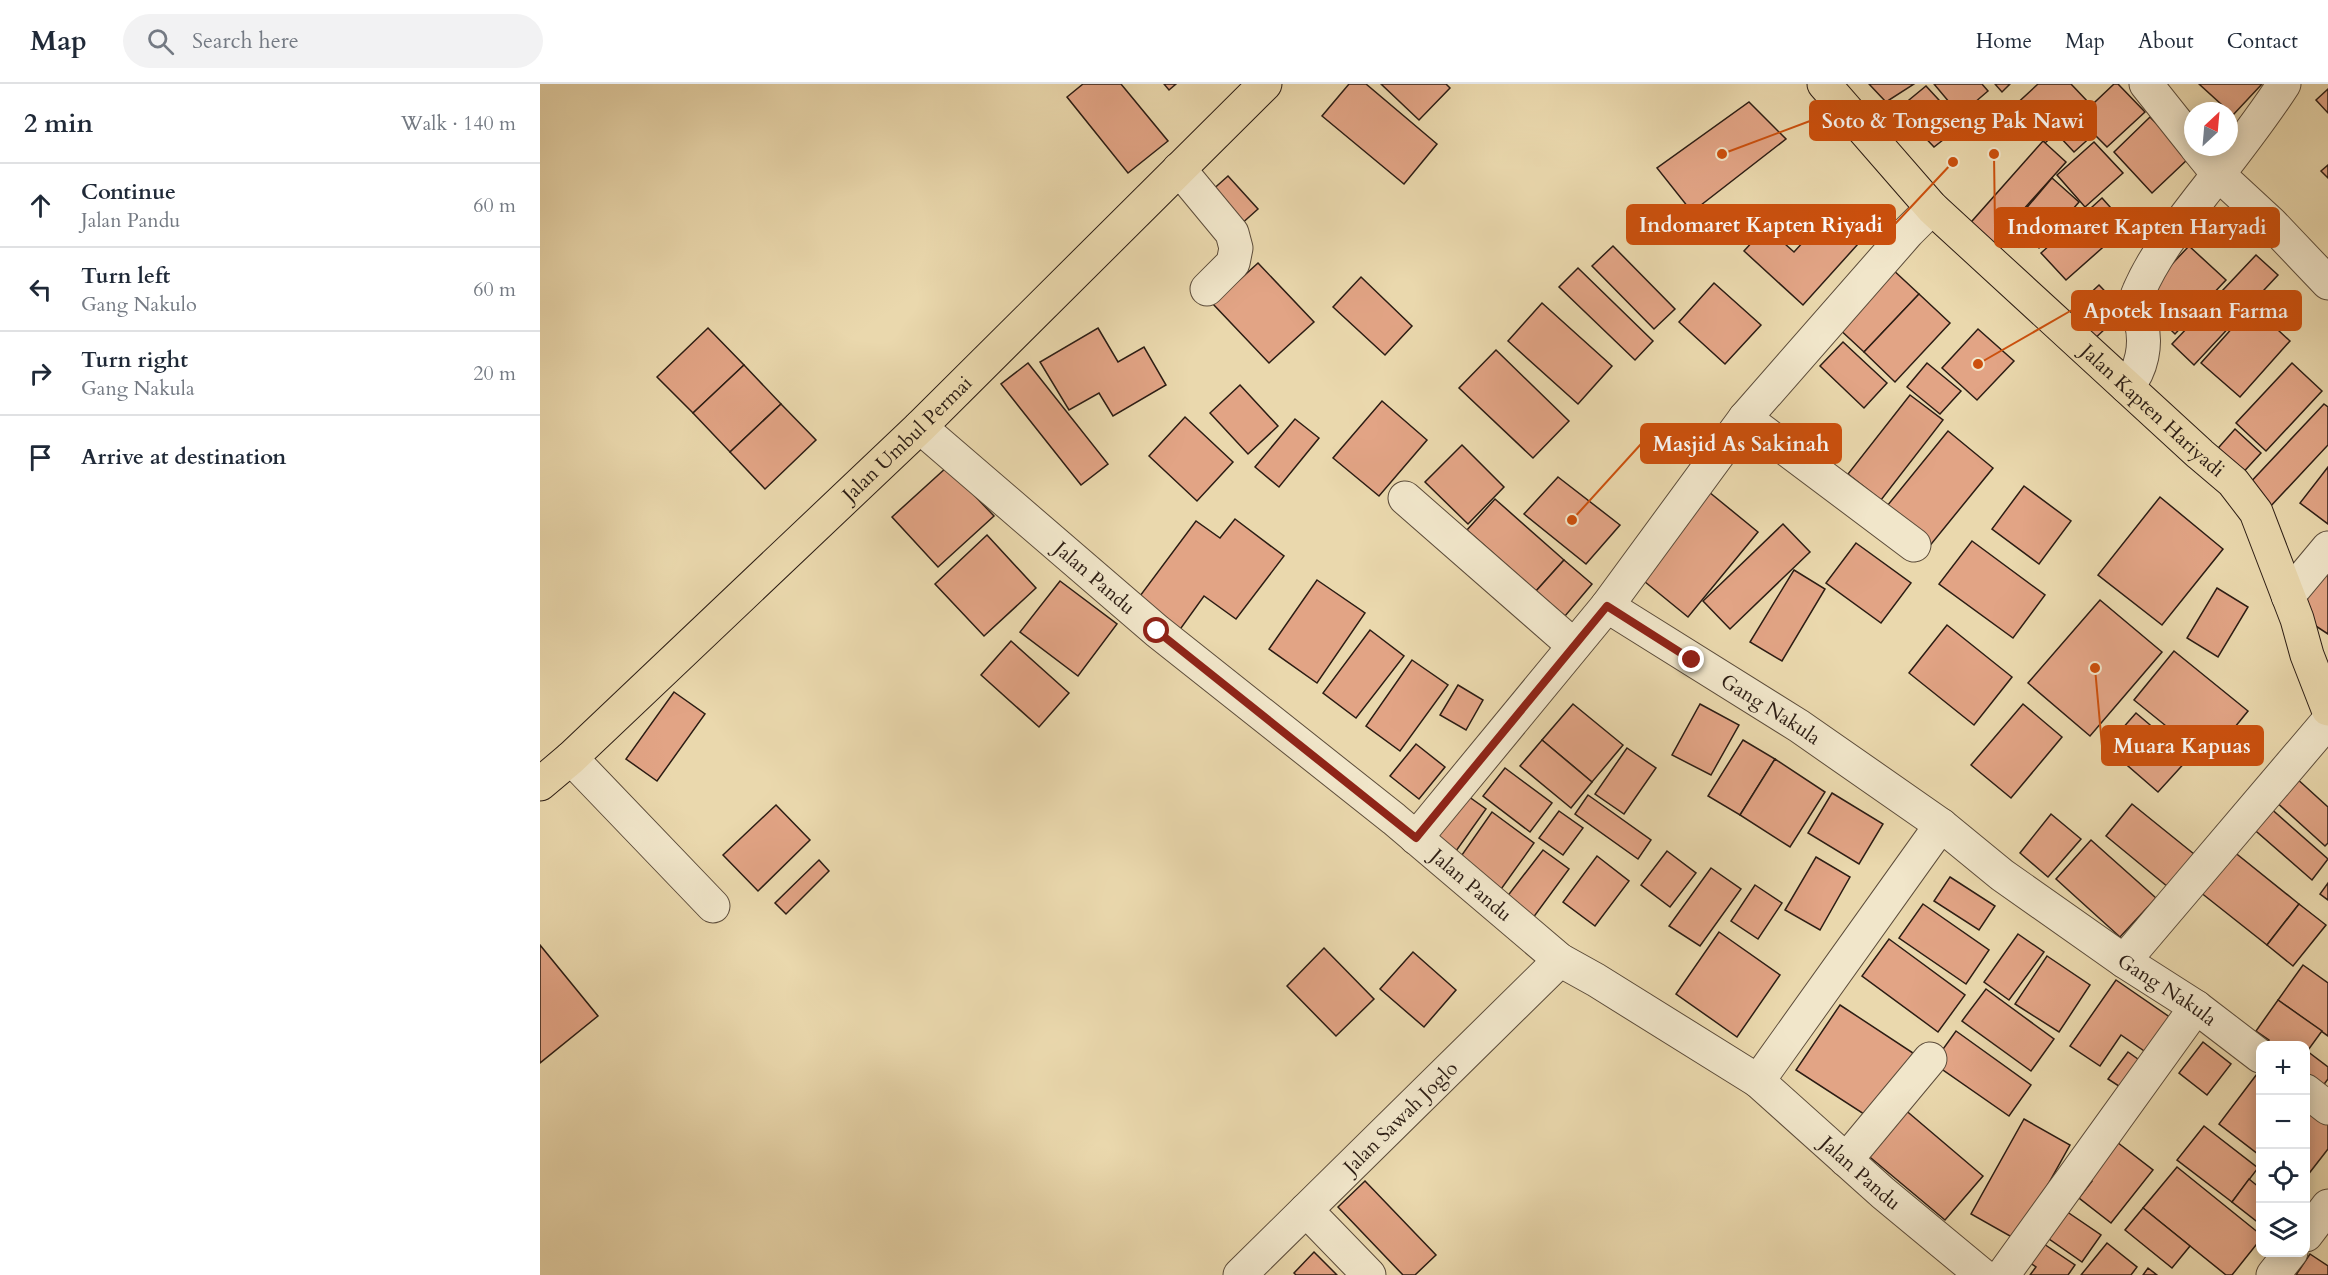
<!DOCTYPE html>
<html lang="en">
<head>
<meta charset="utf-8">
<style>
  body { margin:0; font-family:Cardo,serif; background:#f2f2f3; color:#1f2937 }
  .controls { position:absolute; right:18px; bottom:18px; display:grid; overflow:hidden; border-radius:12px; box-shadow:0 3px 15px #0003 }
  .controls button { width:54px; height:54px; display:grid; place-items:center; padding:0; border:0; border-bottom:2px solid #e0e1e3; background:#fff; color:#1f2937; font:30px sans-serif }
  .compass { position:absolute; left:1644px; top:18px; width:54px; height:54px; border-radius:50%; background:#fff; box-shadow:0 3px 15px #0003; rotate:26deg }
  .stop { position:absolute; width:18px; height:18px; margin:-14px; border:4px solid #8f2418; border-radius:50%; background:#fff }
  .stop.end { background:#8f2418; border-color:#fff; box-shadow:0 2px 6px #0008 }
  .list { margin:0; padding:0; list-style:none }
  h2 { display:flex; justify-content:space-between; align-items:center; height:78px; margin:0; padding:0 24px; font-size:26px }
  h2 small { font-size:20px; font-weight:400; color:#747a83 }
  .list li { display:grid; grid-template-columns:39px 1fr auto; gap:18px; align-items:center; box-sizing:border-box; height:84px; padding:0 24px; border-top:2px solid #e0e1e3 }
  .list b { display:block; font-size:22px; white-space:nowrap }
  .list p { margin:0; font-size:20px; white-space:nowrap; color:#747a83 }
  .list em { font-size:20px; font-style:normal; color:#747a83 }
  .icon { flex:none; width:33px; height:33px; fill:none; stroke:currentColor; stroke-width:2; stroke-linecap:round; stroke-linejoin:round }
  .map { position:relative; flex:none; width:1788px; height:1191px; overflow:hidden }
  header { display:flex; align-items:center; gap:36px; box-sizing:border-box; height:84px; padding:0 30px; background:#fff; border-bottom:2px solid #e0e1e3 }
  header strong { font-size:28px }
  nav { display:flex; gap:33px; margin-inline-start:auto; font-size:21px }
  .search { width:420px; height:54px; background:#f2f2f3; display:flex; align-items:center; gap:15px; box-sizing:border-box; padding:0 21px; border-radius:33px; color:#747a83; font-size:22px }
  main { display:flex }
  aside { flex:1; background:#fff }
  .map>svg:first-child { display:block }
  .building { fill:#e2a485; stroke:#2c1d14; stroke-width:1.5 }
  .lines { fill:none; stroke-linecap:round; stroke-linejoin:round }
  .minor-casing { stroke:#5c4c3a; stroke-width:35 }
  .major-casing { stroke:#2c1d14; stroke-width:35 }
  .minor { stroke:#f1e6ca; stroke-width:33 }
  .major { stroke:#ead8ad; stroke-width:33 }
  .route { stroke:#8f2418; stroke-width:8 }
  .labels { text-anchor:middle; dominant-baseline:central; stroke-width:5; stroke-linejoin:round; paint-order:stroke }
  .street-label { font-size:20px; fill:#2c1d14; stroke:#f1e6ca }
  .leader { fill:none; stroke:#cc500d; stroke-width:2 }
  .callout-dot { fill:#cc500d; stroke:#f1e6ca; stroke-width:2 }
  .callout { fill:#cc500d; stroke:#cc500d; stroke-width:2 }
  .callout-label { font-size:21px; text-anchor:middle; font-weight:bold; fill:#fff }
</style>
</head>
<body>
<header>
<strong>Map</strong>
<div class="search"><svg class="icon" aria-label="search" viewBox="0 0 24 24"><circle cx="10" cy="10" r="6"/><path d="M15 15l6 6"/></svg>Search here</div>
<nav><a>Home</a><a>Map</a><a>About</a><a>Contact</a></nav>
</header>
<main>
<aside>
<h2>2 min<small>Walk · 140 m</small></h2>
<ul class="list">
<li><svg class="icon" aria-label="ahead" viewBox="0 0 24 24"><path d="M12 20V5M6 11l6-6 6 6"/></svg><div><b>Continue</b><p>Jalan Pandu</p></div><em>60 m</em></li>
<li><svg class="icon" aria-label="left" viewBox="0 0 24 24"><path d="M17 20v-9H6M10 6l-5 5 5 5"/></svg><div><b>Turn left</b><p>Gang Nakulo</p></div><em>60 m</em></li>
<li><svg class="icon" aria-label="right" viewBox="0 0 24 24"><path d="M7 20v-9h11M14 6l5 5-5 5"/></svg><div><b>Turn right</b><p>Gang Nakula</p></div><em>20 m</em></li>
<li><svg class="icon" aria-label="arrive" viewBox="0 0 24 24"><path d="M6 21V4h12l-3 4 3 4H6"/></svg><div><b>Arrive at destination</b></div></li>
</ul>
</aside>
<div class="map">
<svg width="1788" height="1191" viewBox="0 0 1788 1191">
  <rect width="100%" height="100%" fill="#ead8ad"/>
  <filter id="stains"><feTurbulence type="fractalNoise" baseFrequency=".00333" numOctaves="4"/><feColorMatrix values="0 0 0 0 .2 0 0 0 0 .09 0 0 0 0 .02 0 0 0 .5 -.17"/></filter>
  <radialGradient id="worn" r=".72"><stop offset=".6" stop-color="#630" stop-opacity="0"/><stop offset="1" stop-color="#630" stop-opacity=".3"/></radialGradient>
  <!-- building -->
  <g class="building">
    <polygon points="543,0 581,0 628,57 588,89 527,13"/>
    <polygon points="624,0 636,0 629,6"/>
    <polygon points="809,0 826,0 897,60 864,100 782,32"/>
    <polygon points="841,0 906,0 910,4 879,36"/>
    <polygon points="1329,0 1374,0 1346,18"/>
    <polygon points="1394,0 1442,0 1448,7 1420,31"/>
    <polygon points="1455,0 1470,0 1462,8"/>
    <polygon points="1498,0 1531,0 1549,19 1505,59 1472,24"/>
    <polygon points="1574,0 1578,0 1605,28 1567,63 1554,50 1534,68 1519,52"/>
    <polygon points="1659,0 1722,0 1693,31"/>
    <polygon points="1386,2 1422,41 1394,63 1358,25"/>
    <polygon points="1788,5 1788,29 1776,16"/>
    <polygon points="1209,18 1246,55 1152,128 1117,84"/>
    <polygon points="1610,33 1649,74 1612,109 1574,68"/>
    <polygon points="1503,57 1526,78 1448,165 1425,145"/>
    <polygon points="1554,58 1583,89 1545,123 1517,91"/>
    <polygon points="1788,81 1788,94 1781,87"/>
    <polygon points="688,92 718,125 699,142 669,109"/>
    <polygon points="1512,94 1539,118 1499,164 1472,141"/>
    <polygon points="1562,114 1587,142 1526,196 1501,169"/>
    <polygon points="1296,122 1327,150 1263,221 1204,167 1226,143 1254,168"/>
    <polygon points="1073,162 1135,225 1114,245 1052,182"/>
    <polygon points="1649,162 1686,196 1635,250 1599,215"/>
    <polygon points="1716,171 1738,191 1654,281 1632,260"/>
    <polygon points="718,179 774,238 729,279 673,220"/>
    <polygon points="1038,184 1113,257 1095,276 1019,203"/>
    <polygon points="1351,184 1379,210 1324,268 1296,242"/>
    <polygon points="821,193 872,242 845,271 793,223"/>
    <polygon points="1174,199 1221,241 1185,280 1139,238"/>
    <polygon points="1559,201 1584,227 1549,260 1524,234"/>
    <polygon points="1379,210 1410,239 1355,298 1324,268"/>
    <polygon points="1002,219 1072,282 1038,320 968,257"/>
    <polygon points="1712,222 1750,257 1700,313 1661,279"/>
    <polygon points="168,244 204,281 153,329 117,293"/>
    <polygon points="558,244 578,278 604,263 626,301 573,332 559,309 529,326 500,278"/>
    <polygon points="1438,245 1474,277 1437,316 1402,284"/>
    <polygon points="1303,258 1347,299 1324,324 1280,282"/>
    <polygon points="956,266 1029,337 993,374 919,304"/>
    <polygon points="488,279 568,380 541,401 461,300"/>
    <polygon points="1387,279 1421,307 1400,330 1367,303"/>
    <polygon points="1752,279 1782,307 1726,367 1696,339"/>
    <polygon points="204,281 241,320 190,368 153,329"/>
    <polygon points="700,301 738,342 708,370 670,329"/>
    <polygon points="1370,311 1403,336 1341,416 1308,390"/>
    <polygon points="842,317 887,356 839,412 793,374"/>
    <polygon points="241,320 276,356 225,405 190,368"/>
    <polygon points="1784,320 1788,323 1788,361 1728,425 1706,403"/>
    <polygon points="645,333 693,378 657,417 609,372"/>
    <polygon points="755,335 779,354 739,403 715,383"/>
    <polygon points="1695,345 1721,369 1697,395 1672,371"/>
    <polygon points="1408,347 1453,384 1388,464 1343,427"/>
    <polygon points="922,361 964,403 928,440 885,398"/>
    <polygon points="407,383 454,432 398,483 352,433"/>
    <polygon points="1788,383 1788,440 1760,419"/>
    <polygon points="1018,393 1080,441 1046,480 984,430"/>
    <polygon points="1484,402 1531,437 1499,480 1452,445"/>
    <polygon points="1169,408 1218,448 1148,533 1099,493"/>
    <polygon points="1620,413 1683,465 1622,541 1558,491"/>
    <polygon points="955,415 1024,476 996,507 927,446"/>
    <polygon points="695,435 744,472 696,535 664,512 636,551 594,520 656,437 680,454"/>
    <polygon points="1243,440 1270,468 1190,545 1163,517"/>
    <polygon points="447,451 496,504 444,552 395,500"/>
    <polygon points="1432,457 1505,511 1473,554 1399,500"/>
    <polygon points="1316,459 1371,499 1341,539 1286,499"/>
    <polygon points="1024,476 1052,500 1025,532 996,507"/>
    <polygon points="1788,481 1788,550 1756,529"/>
    <polygon points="1254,486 1285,505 1242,577 1210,558"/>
    <polygon points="777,496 825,529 777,599 729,565"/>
    <polygon points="520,497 577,540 538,592 480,548"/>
    <polygon points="1677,504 1708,523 1678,573 1647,554"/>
    <polygon points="1560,516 1622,568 1550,652 1488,599"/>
    <polygon points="1407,541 1472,593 1434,641 1369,589"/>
    <polygon points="830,546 864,572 816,634 783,609"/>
    <polygon points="471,557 529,609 499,643 441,591"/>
    <polygon points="1634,567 1708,627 1668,676 1594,616"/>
    <polygon points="872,576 908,601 860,667 826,642"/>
    <polygon points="918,601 943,616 926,646 900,631"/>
    <polygon points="134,608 165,630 117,697 86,675"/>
    <polygon points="1033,620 1083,661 1052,698 1002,656"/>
    <polygon points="1160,620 1199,641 1171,691 1132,671"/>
    <polygon points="1483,620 1522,653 1471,714 1431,681"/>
    <polygon points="1596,629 1649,674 1618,708 1566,663"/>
    <polygon points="1002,656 1052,698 1031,724 980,682"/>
    <polygon points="1203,656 1235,675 1200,731 1168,712"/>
    <polygon points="876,660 905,683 879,715 850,692"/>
    <polygon points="1087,664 1116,684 1084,730 1055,710"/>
    <polygon points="1235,675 1285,708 1250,763 1200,731"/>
    <polygon points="965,684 1012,719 990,748 943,712"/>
    <polygon points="1755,693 1788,723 1788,759 1785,762 1734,716"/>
    <polygon points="918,705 946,725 916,767 888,748"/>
    <polygon points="1292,709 1343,740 1319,780 1268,749"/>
    <polygon points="1048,711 1111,756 1098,775 1035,730"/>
    <polygon points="1592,720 1654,770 1628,803 1566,752"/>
    <polygon points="236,721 270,756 218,807 183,771"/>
    <polygon points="1728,722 1788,775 1772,796 1710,742"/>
    <polygon points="1019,727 1043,744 1023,771 999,754"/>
    <polygon points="952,728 994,759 959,808 917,778"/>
    <polygon points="1511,730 1541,755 1508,793 1480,769"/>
    <polygon points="1551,756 1616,814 1580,853 1516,795"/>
    <polygon points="1003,766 1029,785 990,838 963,818"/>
    <polygon points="1127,767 1156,789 1130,823 1101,801"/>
    <polygon points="1693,767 1759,820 1727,861 1660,808"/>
    <polygon points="1057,772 1089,797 1055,842 1023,818"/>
    <polygon points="1276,773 1310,793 1280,846 1245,826"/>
    <polygon points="279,776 289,787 246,830 235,819"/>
    <polygon points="1171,784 1201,805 1160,862 1129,842"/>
    <polygon points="1410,793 1455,822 1439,846 1394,817"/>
    <polygon points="1788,799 1788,816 1780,810"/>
    <polygon points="1215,801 1242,819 1218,855 1191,837"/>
    <polygon points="1383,820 1449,866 1426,900 1359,854"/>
    <polygon points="1759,820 1786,841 1753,882 1727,861"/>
    <polygon points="1179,848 1240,891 1197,953 1136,910"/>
    <polygon points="1478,850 1504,868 1469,916 1444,898"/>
    <polygon points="1349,855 1425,911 1398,948 1322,892"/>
    <polygon points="0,861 58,932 0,979"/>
    <polygon points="784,864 834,915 796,952 747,902"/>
    <polygon points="873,868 916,906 884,943 840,905"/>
    <polygon points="1507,872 1550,901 1519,948 1475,920"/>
    <polygon points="1763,881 1788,899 1788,952 1738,916"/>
    <polygon points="1576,896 1634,936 1610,971 1581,951 1560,982 1530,962"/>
    <polygon points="1446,905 1514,955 1491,987 1422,937"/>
    <polygon points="1738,916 1782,947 1766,969 1766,962 1726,962 1729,956 1716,947"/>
    <polygon points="1300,921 1373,969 1330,1034 1256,986"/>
    <polygon points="1416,947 1491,1001 1469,1032 1393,979"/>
    <polygon points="1663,958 1691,980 1667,1011 1639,989"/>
    <polygon points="1767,967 1788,983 1788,995 1776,1011 1766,1004"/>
    <polygon points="1588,968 1609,983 1591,1010 1568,995"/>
    <polygon points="1720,986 1720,1066 1718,1070 1679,1040"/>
    <polygon points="1766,1014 1788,1032 1788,1065 1767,1092"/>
    <polygon points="1363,1024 1443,1092 1405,1136 1325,1069"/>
    <polygon points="1484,1035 1530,1061 1477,1156 1431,1130"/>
    <polygon points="1664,1042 1718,1084 1692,1118 1637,1076"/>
    <polygon points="1573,1055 1613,1086 1571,1139 1539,1114 1552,1097 1545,1091"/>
    <polygon points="1637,1083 1720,1150 1720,1156 1692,1191 1686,1191 1603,1124"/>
    <polygon points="1709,1095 1720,1104 1720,1140 1692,1118"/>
    <polygon points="825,1097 896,1171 875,1191 863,1191 798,1123"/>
    <polygon points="1520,1123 1561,1151 1542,1178 1502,1150"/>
    <polygon points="1603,1124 1650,1162 1632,1184 1585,1146"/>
    <polygon points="1498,1156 1535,1181 1528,1191 1490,1191 1496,1183 1485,1175"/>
    <polygon points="1567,1159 1597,1183 1591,1191 1541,1191"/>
    <polygon points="774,1168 797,1191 756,1191 754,1189"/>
    <polygon points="1770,1170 1788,1182 1788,1191 1756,1191"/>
    <polygon points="1608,1184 1617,1191 1603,1191"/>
  </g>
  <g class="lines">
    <!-- minor casing -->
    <g class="minor-casing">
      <g id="minor">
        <polyline points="1606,0 1653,59"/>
        <polyline points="1656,63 1678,90 1731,139 1788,199"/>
        <polyline points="639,85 692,149 696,164 693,179 667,205"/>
        <path id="s1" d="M1392 124 1368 148 1205 334 1067 522 1259 642 1401 741 1462 791 1584 877 1656 923 1720 972"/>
        <path d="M1587 303C1602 286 1607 260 1601 238 1598 226 1593 220 1599 207 1614 172 1639 141 1662 111 1690 75 1719 39 1744 0"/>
        <polyline points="1205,334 1374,461"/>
        <path id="s2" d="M380 343 617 547 854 735 1020 876 1056 896 1218 997 1343 1109 1442 1191"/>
        <polyline points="865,414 1033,561"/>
        <polyline points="1748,512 1788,464"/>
        <polyline points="31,674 173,822"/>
        <polyline points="876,754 1067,522"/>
        <polyline points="1584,877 1788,637"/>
        <polyline points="1218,997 1401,741"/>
        <polyline points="1766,1007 1788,1024"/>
        <polyline points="1306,1076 1390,975"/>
        <polyline points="766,1126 829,1191"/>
        <polyline points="1766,1151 1788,1122"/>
        <path id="s3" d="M700 1191 1020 876"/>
        <polyline points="1463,1191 1656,923"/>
        <polyline points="1733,1191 1751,1168"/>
      </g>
    </g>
    <!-- major casing -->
    <g class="major-casing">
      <g id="major">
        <path id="s4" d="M1284 0 1392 124 1660 370 1693 398 1716 428 1757 535 1767 571 1788 625"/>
        <path id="s5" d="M0 700 31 674 380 343 725 0"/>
      </g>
    </g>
    <!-- minor -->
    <use href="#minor" class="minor"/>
    <!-- major -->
    <use href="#major" class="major"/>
  </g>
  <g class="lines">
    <!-- route -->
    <polyline class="route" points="617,547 876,754 1067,522 1152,576"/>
  </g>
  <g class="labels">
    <!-- street labels -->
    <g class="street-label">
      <text stroke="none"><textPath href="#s4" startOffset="464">Jalan Kapten Hariyadi</textPath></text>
      <text stroke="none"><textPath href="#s5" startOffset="504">Jalan Umbul Permai</textPath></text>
      <text stroke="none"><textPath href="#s2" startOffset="231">Jalan Pandu</textPath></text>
      <text stroke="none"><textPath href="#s1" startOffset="708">Gang Nakula</textPath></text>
      <text stroke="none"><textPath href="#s2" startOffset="717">Jalan Pandu</textPath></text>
      <text stroke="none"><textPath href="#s1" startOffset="1194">Gang Nakula</textPath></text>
      <text stroke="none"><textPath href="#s3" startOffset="225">Jalan Sawah Joglo</textPath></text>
      <text stroke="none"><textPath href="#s2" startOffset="1203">Jalan Pandu</textPath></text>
    </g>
  </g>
  <!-- callouts -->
  <path class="leader" d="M1182 70L1270 37M1413 78L1355 140M1454 70L1455 143M1438 280L1532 226M1032 436L1101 360M1555 584L1562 662"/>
  <g class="callout-dot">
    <circle cx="1182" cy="70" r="6"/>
    <circle cx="1413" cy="78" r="6"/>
    <circle cx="1454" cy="70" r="6"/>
    <circle cx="1438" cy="280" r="6"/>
    <circle cx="1032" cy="436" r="6"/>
    <circle cx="1555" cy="584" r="6"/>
  </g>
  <g class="callout">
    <rect x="1270" y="17" width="286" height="39" rx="6"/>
    <rect x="1087" y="121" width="268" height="39" rx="6"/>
    <rect x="1455" y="124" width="284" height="39" rx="6"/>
    <rect x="1532" y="207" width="229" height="39" rx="6"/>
    <rect x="1101" y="340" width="200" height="39" rx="6"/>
    <rect x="1562" y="642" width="161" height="39" rx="6"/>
  </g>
  <g class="callout-label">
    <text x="1413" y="44">Soto &amp; Tongseng Pak Nawi</text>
    <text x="1221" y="148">Indomaret Kapten Riyadi</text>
    <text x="1597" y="150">Indomaret Kapten Haryadi</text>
    <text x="1646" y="234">Apotek Insaan Farma</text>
    <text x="1201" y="367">Masjid As Sakinah</text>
    <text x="1642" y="669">Muara Kapuas</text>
  </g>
  <rect width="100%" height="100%" filter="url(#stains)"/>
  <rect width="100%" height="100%" fill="url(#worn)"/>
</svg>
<div class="controls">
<button>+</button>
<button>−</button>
<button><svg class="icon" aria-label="locate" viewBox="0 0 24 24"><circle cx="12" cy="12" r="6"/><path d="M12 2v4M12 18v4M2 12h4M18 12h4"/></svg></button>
<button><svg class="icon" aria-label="layers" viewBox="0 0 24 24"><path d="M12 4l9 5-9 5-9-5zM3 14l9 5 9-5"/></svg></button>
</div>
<svg class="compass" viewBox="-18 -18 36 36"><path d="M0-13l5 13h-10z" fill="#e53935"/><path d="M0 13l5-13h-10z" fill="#747a83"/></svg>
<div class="stop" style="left:617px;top:547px"></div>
<div class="stop end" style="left:1152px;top:576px"></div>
</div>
</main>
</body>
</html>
